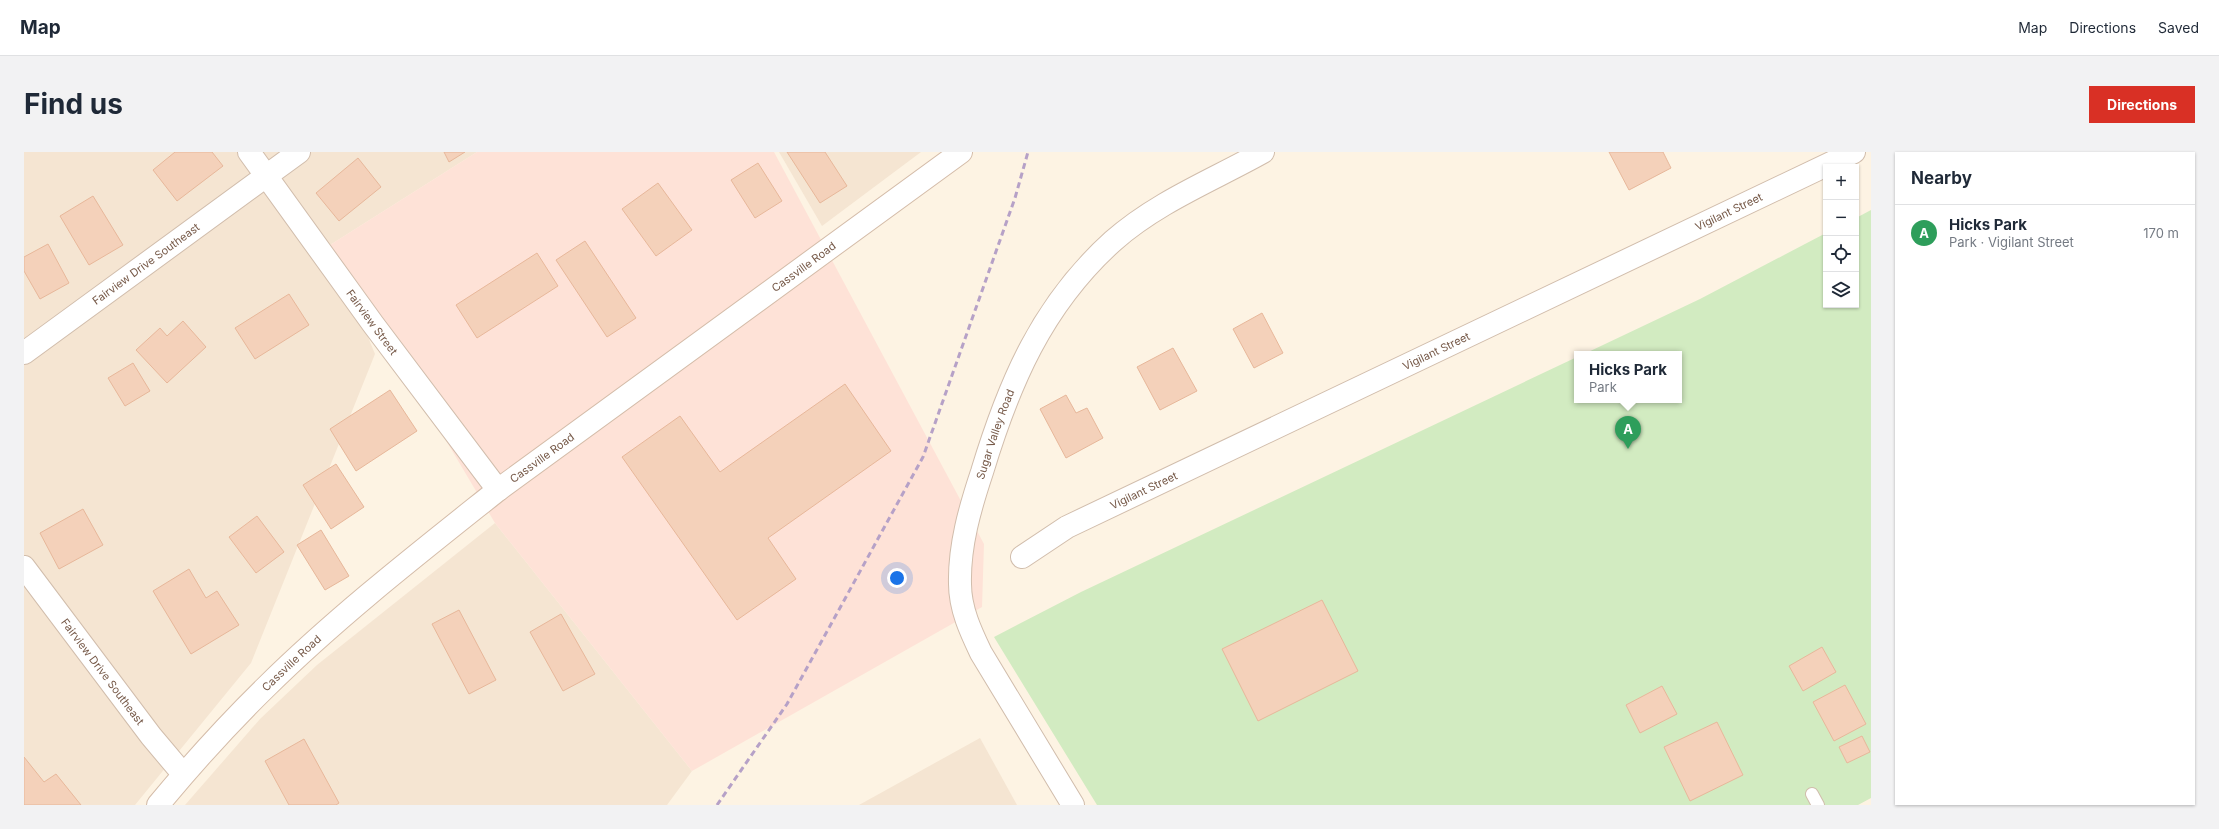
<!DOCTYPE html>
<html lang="en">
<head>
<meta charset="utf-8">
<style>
  body { margin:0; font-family:Inter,sans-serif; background:#f2f2f3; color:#1f2937 }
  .controls { position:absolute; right:12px; top:12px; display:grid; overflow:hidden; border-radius:0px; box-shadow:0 1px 3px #0004 }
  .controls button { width:36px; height:36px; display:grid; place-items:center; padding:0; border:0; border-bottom:1px solid #e0e1e3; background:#fff; color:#1f2937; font:20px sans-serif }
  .you { position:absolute; left:873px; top:426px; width:14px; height:14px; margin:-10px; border:3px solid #fff; border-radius:50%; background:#1a73e8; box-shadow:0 0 0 6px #1a73e833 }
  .badge { display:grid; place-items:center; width:26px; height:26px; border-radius:50%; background:#d93025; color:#fff; font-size:13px; font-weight:700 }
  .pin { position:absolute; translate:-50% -33px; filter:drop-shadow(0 1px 2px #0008) }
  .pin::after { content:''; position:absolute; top:21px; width:14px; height:12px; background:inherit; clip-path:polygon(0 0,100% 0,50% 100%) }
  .popup { position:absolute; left:1550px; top:199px; width:108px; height:52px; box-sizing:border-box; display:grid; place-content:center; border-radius:0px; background:#fff; filter:drop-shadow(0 1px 3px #0005); font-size:13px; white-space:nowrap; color:#747a83 }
  .popup b { font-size:15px; color:#1f2937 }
  .popup::after { content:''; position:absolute; left:50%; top:100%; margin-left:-8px; border:8px solid transparent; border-top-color:#fff }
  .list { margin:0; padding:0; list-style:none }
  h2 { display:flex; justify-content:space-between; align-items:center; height:52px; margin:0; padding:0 16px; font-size:17px }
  h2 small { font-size:13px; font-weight:400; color:#747a83 }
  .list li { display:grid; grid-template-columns:26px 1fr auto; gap:12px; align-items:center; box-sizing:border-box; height:56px; padding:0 16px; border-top:1px solid #e0e1e3 }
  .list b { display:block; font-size:15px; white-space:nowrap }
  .list p { margin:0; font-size:13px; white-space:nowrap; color:#747a83 }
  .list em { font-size:13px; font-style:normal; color:#747a83 }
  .icon { flex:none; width:22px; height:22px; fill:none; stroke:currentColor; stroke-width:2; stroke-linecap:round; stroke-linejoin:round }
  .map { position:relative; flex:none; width:1847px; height:653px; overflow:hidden; border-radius:0px }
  header { display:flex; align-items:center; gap:24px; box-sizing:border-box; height:56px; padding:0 20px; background:#fff; border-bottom:1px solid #e0e1e3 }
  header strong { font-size:19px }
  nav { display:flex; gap:22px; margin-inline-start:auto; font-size:14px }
  .intro { display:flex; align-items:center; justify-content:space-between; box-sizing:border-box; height:96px; padding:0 24px }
  h1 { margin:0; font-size:28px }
  .button { padding:10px 18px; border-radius:0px; background:#d93025; color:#fff; font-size:14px; font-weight:700 }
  main { display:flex; gap:24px; padding:0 24px }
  aside { flex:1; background:#fff; border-radius:0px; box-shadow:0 1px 3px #0004 }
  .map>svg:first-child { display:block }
  .residential { fill:#f5e5d2 }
  .commercial { fill:#fee2d7 }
  .green { fill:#d2ebc1 }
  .building { fill:#f4d1ba; stroke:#e7b79a }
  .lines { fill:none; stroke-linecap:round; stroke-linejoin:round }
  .service-casing { stroke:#d1bdac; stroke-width:14 }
  .minor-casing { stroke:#d1bdac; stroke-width:24 }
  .tertiary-casing { stroke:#d1bdac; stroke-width:24 }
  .secondary-casing { stroke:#d4bca9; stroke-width:24 }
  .service { stroke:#fff; stroke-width:12 }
  .minor { stroke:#fff; stroke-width:22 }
  .tertiary { stroke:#fff; stroke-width:22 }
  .secondary { stroke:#fff; stroke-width:22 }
  .rail { stroke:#b6a1c7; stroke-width:3; stroke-dasharray:6 4; stroke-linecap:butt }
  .labels { text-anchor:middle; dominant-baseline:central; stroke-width:3; stroke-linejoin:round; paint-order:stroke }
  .street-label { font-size:11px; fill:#765948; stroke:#fff7eb }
</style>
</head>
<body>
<header>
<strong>Map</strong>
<nav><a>Map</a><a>Directions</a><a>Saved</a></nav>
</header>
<div class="intro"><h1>Find us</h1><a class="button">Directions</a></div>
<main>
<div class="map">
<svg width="1847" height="653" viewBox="0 0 1847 653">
  <rect width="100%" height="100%" fill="#fdf3e3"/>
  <!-- residential -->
  <g class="residential">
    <polygon points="0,0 453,0 306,93 351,202 227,511 111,653 0,653"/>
    <polygon points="755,0 897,0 798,74"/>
    <polygon points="471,371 668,619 643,653 161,653 236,567 293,513"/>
    <polygon points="956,586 993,653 835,653"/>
  </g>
  <!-- commercial -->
  <polygon class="commercial" points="453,0 750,0 960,392 958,455 668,619 471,371 306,93"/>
  <!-- green -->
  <polygon class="green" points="1847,58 1847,646 1834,653 1073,653 970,485 1057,440 1553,205 1553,248 1655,248 1655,202 1560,202 1676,147 1802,81 1802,153 1832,153 1832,66"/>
  <!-- building -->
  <g class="building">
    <polygon points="151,0 188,0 199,14 153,49 129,18"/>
    <polygon points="420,0 441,0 425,10"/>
    <polygon points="763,0 801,0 823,34 796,51"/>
    <polygon points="1585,0 1639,0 1647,16 1605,38"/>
    <polygon points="334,6 357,35 315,69 292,41"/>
    <polygon points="734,11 758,49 731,66 707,28"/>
    <polygon points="634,31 668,78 632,104 598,57"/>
    <polygon points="69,44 99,93 65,113 36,64"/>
    <polygon points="561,89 612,166 583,185 532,108"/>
    <polygon points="24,92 45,131 16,147 0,119 0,105"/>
    <polygon points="513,101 534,134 453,186 432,153"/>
    <polygon points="265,142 285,173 231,207 211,176"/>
    <polygon points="1238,161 1259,201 1230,216 1209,177"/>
    <polygon points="159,169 182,195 143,231 112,198 136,176 143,184"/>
    <polygon points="1149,196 1173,239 1136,258 1113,215"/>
    <polygon points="109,211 126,239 101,254 84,226"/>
    <polygon points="821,232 867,299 744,386 772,427 713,468 598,305 656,264 696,320"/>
    <polygon points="366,238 393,279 332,319 306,277"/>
    <polygon points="1042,243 1052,261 1063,256 1079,286 1042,306 1016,257"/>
    <polygon points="312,312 340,355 307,377 279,333"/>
    <polygon points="59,357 79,393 35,417 16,381"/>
    <polygon points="233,364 260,400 232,421 205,385"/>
    <polygon points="297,378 325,424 301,438 273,393"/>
    <polygon points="165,417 182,446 193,439 215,473 167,502 129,439"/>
    <polygon points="1298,448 1334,519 1234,569 1198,497"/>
    <polygon points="435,458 472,528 445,542 408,472"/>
    <polygon points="537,462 571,522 539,539 506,480"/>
    <polygon points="1798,495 1812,520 1779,539 1765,514"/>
    <polygon points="1821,533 1842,572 1810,589 1789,550"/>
    <polygon points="1638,534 1653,562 1616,581 1602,553"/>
    <polygon points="1693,570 1719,623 1666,649 1640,595"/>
    <polygon points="1838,584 1846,600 1823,611 1815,595"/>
    <polygon points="280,587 315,651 312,653 265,653 241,609"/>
    <polygon points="0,605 20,630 32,622 57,653 0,653"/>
  </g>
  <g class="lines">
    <!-- service casing -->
    <g class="service-casing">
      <polyline id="service" points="1788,642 1794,653"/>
    </g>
    <!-- minor casing -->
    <g class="minor-casing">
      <g id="minor">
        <path id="s1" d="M225 0 349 172 474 338"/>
        <path id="s2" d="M0 201 275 0"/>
        <path id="s3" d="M998 405 1043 375 1830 0"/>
        <path id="s4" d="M0 415 127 584 159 622"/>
      </g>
    </g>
    <!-- tertiary casing -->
    <g class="tertiary-casing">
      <g id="tertiary">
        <path id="s5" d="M1049 653 957 501C947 480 936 457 936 432 935 394 946 356 958 320 985 231 1018 153 1089 89 1133 50 1189 28 1239 0"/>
      </g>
    </g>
    <!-- secondary casing -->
    <g class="secondary-casing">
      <g id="secondary">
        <path id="s6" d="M134 653C168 612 204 572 242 535 314 464 395 401 474 338L937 0"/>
      </g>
    </g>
    <!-- service -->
    <use href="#service" class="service"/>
    <!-- minor -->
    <use href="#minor" class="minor"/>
    <!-- tertiary -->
    <use href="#tertiary" class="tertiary"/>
    <!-- secondary -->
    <use href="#secondary" class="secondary"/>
    <!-- rail -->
    <polyline class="rail" points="693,653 763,552 899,305 991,46 1004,0"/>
  </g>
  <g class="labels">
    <!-- street labels -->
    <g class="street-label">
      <text stroke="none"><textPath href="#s3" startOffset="787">Vigilant Street</textPath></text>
      <text stroke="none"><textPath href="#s2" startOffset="151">Fairview Drive Southeast</textPath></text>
      <text stroke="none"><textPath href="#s6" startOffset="843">Cassville Road</textPath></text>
      <text stroke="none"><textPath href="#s1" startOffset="210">Fairview Street</textPath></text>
      <text stroke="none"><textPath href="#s3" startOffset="463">Vigilant Street</textPath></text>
      <text stroke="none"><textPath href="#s5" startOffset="405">Sugar Valley Road</textPath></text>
      <text stroke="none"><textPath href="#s6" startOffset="519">Cassville Road</textPath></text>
      <text stroke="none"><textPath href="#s3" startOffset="139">Vigilant Street</textPath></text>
      <text stroke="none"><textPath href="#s6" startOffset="195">Cassville Road</textPath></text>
      <text stroke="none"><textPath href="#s4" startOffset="131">Fairview Drive Southeast</textPath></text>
    </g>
  </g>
</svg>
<div class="controls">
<button>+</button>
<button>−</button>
<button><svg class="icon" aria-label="locate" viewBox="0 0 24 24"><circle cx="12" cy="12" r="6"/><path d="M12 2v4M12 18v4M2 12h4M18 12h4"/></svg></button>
<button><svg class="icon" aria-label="layers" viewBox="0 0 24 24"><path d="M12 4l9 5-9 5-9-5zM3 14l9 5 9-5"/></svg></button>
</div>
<div class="you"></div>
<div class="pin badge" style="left:1604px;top:297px;background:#2e9e5b">A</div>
<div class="popup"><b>Hicks Park</b>Park</div>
</div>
<aside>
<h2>Nearby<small></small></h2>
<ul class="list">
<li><span class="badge" style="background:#2e9e5b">A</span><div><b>Hicks Park</b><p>Park · Vigilant Street</p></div><em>170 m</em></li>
</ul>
</aside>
</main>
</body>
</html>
